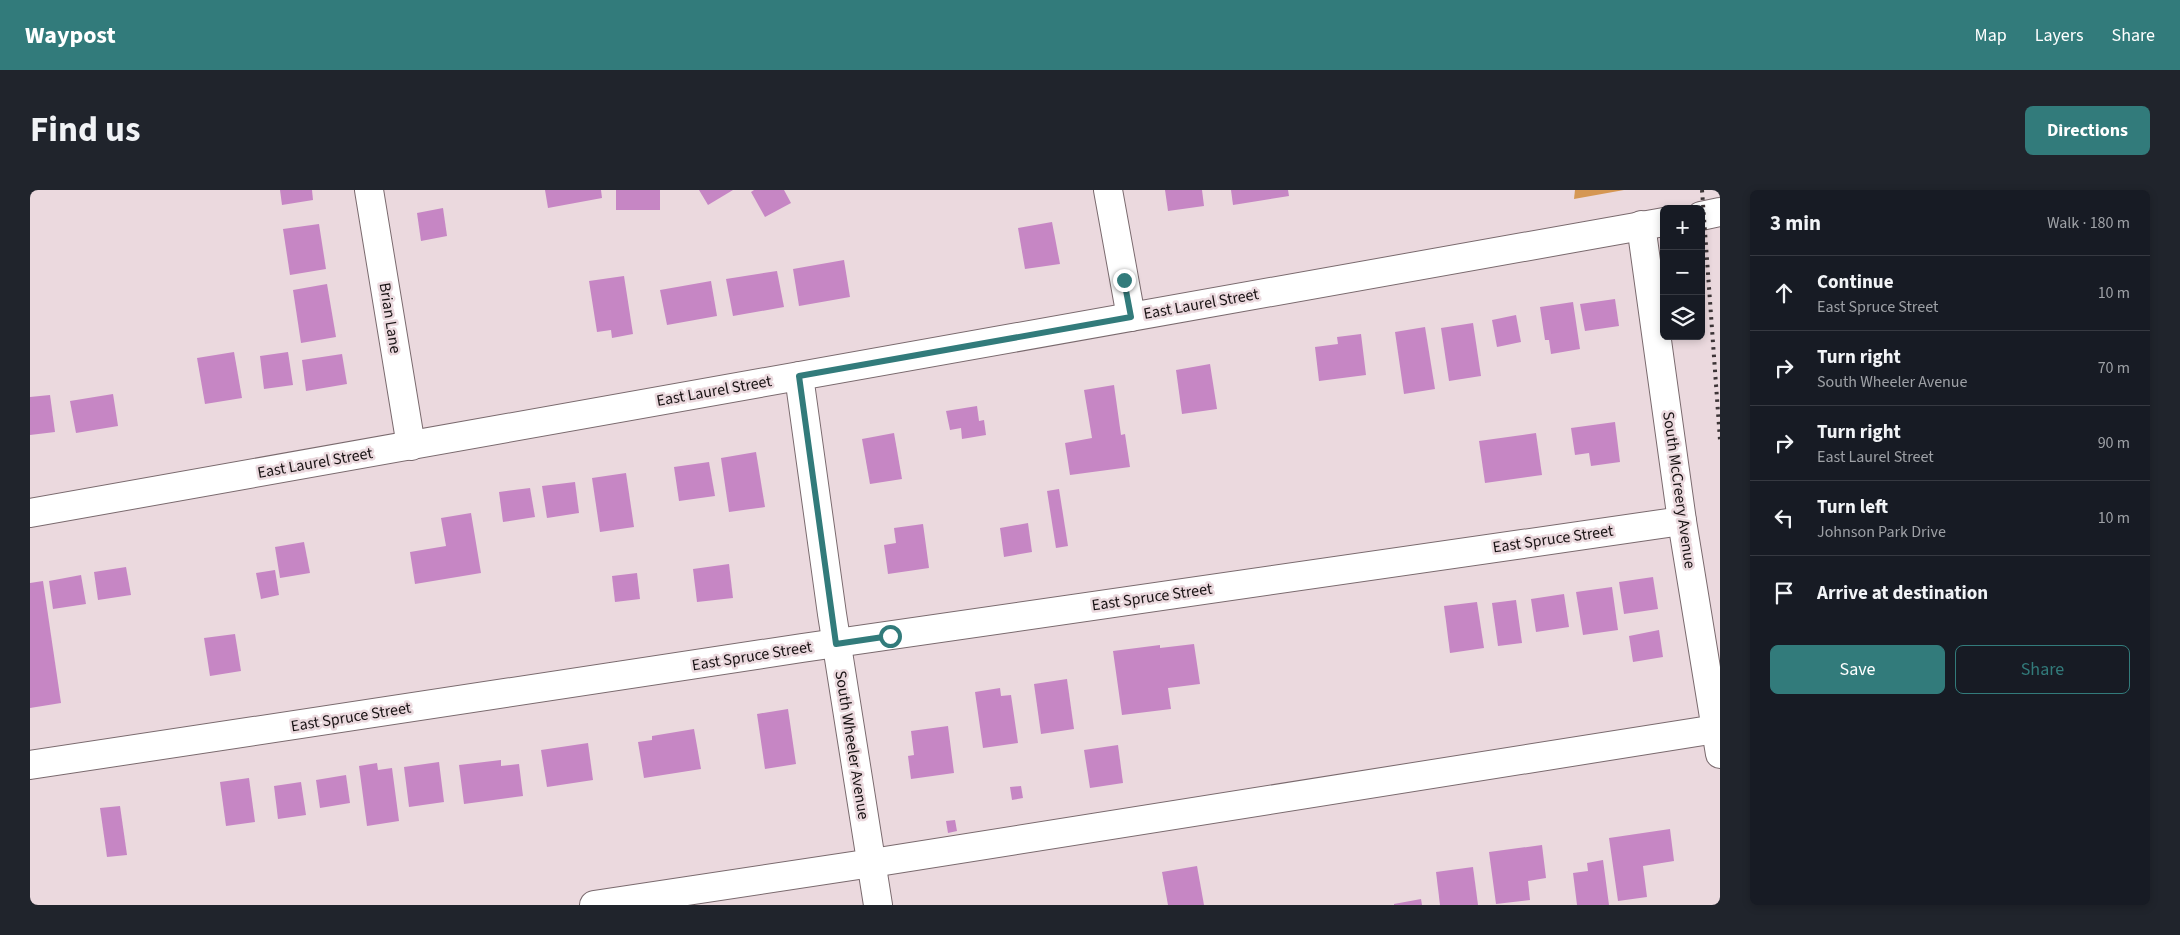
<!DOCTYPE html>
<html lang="en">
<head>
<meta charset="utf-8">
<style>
  body { margin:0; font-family:"Source Sans 3",sans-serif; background:#20242c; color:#f1f3f6 }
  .controls { position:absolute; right:15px; top:15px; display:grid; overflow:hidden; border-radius:8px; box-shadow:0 2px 8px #0003 }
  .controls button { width:45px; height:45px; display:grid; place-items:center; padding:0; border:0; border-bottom:1px solid #363941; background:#171b24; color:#f1f3f6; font:25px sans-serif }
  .stop { position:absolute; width:15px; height:15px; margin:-11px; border:4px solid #327b7b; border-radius:50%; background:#fff }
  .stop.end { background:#327b7b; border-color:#fff; box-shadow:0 1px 5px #0008 }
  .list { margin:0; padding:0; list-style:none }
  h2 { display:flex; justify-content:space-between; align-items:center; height:65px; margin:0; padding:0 20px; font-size:21px }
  h2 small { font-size:16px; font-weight:400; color:#9ea1a6 }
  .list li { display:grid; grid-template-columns:32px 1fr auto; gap:15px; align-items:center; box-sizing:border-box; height:75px; padding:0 20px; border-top:1px solid #363941 }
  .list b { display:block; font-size:19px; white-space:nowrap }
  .list p { margin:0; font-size:16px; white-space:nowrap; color:#9ea1a6 }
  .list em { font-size:16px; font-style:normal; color:#9ea1a6 }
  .actions { display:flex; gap:10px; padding:15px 20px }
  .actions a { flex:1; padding:11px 0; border:1px solid #327b7b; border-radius:8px; text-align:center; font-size:18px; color:#327b7b }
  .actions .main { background:#327b7b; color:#fff }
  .icon { flex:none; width:28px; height:28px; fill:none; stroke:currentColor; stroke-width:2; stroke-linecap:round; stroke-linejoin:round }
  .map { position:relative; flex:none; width:1690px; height:715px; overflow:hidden; border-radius:8px }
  header { display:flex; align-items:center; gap:30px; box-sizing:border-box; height:70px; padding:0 25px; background:#327b7b; color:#fff }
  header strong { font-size:24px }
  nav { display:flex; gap:28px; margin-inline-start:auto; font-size:18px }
  .intro { display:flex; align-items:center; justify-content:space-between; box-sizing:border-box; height:120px; padding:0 30px }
  h1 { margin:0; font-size:35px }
  .button { padding:12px 22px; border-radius:8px; background:#327b7b; color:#fff; font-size:18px; font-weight:700 }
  main { display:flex; gap:30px; padding:0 30px }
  aside { flex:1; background:#171b24; border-radius:8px; box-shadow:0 2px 8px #0003 }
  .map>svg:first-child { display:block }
  .forest { fill:#d59753 }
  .building { fill:#c686c4 }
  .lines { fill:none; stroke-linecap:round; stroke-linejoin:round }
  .minor-casing { stroke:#7a6a6e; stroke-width:30 }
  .minor { stroke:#fff; stroke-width:28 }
  .rail { stroke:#3c3436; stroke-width:4; stroke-dasharray:2.5 5; stroke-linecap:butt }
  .route { stroke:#327b7b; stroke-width:6 }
  .labels { text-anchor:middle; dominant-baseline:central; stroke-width:5; stroke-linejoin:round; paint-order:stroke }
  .street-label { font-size:16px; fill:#191314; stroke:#ebd9de }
</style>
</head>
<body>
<header>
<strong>Waypost</strong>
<nav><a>Map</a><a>Layers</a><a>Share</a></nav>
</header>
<div class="intro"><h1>Find us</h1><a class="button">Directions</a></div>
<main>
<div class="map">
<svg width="1690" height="715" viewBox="0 0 1690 715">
  <rect width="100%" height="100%" fill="#ebd9de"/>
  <!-- forest -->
  <polygon class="forest" points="1545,0 1594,0 1544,9"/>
  <!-- building -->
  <g class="building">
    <polygon points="250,0 282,0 283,10 252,15"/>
    <polygon points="515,0 571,0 572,8 518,18"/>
    <rect x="586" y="0" width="44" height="20"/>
    <polygon points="669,0 703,0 678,15"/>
    <polygon points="724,0 754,0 761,13 735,27 721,2"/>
    <polygon points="1135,0 1172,0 1174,16 1138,21"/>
    <polygon points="1201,0 1258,0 1259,6 1203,15"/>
    <polygon points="413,18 417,46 391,51 387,23"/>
    <polygon points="1022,32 1030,74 995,79 988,38"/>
    <polygon points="289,34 296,79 260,85 253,39"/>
    <polygon points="814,70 820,107 769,116 763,79"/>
    <polygon points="747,81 754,117 703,126 696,89"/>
    <polygon points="594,86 603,144 582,148 581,140 567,142 559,91"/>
    <polygon points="681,91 687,126 637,135 630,100"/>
    <polygon points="297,94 306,147 271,153 263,100"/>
    <polygon points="1585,109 1589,136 1555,141 1550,114"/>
    <polygon points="1543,112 1550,159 1521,164 1519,150 1515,150 1510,117"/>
    <polygon points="1486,125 1491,152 1467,157 1462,130"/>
    <polygon points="1443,133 1451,186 1419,191 1411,138"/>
    <polygon points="1395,137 1405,199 1374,204 1365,142"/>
    <polygon points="1331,144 1336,185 1289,191 1285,157 1308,154 1307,147"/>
    <polygon points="204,162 212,208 175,214 167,168"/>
    <polygon points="258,162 263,195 234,199 230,166"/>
    <polygon points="312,164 317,194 276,201 272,170"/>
    <polygon points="1180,174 1187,219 1152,224 1146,180"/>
    <polygon points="1084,195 1091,245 1095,244 1100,277 1040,285 1035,253 1062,248 1054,200"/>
    <polygon points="83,204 88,236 46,243 40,211"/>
    <polygon points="20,205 25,242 0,245 0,207"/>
    <polygon points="947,216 949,231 954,230 956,245 932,249 931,238 920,240 916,221"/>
    <polygon points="1585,232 1590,272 1561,276 1559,263 1545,265 1541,238"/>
    <polygon points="864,243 872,289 840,294 832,249"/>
    <polygon points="1506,243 1512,285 1455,293 1449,251"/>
    <polygon points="726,262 735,317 699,322 691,268"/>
    <polygon points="679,272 685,306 649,311 644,277"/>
    <polygon points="596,283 604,337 570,342 562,288"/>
    <polygon points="545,292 549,323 517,328 512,296"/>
    <polygon points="500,298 505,327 473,332 469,302"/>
    <polygon points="1029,299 1038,356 1026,358 1017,301"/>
    <polygon points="441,323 451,383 385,394 380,362 416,356 411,328"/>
    <polygon points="998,333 1002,362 974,367 970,338"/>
    <polygon points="893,334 899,378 858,384 854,355 866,353 864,338"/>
    <polygon points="274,352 280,383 250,388 245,357"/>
    <polygon points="699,374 703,408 667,412 663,379"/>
    <polygon points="96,377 101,405 68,410 64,382"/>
    <polygon points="245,380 249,405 231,409 226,383"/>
    <polygon points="607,383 610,409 585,412 582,386"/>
    <polygon points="51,385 56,414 23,419 19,391"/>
    <polygon points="1623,387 1628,419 1594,424 1589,392"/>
    <polygon points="13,391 31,513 0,518 0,393"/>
    <polygon points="1582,397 1588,440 1553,445 1546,402"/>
    <polygon points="1534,404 1539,437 1506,442 1501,409"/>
    <polygon points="1486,410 1492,453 1468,456 1462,413"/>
    <polygon points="1447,412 1454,458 1420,463 1414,416"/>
    <polygon points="1629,440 1633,467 1603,472 1599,446"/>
    <polygon points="205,444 211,481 180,486 174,448"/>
    <polygon points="1164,454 1170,494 1138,498 1141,519 1092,525 1083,461 1130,455 1130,458"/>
    <polygon points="1037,489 1044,539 1011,544 1004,494"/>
    <polygon points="970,498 971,506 981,505 988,553 953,558 945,502"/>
    <polygon points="758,519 766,574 735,579 727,524"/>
    <polygon points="918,536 924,583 881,589 878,566 884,565 881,541"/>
    <polygon points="664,539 671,579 614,588 608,552 622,550 622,546"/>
    <polygon points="558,553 563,590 517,597 511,560"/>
    <polygon points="1088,555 1093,593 1060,598 1054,560"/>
    <polygon points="471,570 471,576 489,574 493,606 434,614 429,575"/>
    <polygon points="409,572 414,612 379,617 374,577"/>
    <polygon points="347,573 348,580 362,578 369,631 337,636 329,576"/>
    <polygon points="316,585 320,613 290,618 286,590"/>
    <polygon points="219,588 225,632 196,636 190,592"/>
    <polygon points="271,592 276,625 248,629 244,596"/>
    <polygon points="991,596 993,608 982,610 980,597"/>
    <polygon points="90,616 97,665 77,667 70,618"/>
    <polygon points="925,630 927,641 918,643 916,631"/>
    <polygon points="1640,639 1644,671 1613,676 1617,707 1588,711 1579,648"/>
    <polygon points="1512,655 1516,688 1498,691 1500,710 1466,714 1459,662"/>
    <polygon points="1573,670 1579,715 1547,715 1543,683 1558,681 1557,673"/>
    <polygon points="1167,676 1174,715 1138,715 1132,682"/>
    <polygon points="1443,677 1448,715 1410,715 1406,682"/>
    <polygon points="1391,709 1392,715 1364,715 1364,714"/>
  </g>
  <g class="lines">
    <!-- minor casing -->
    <g class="minor-casing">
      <g id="minor">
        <polyline points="339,0 381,256"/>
        <polyline points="1078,0 1101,127"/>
        <polyline points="1671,26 1690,22"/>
        <polyline points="1611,35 1652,331 1690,564"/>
        <polyline points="769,186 802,424 848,715"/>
        <polyline points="0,323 1634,32"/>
        <polyline points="0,575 772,458 1652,331"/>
        <polyline points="564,715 842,673 1686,539"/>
      </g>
    </g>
    <!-- minor -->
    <use href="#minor" class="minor"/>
    <!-- rail -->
    <polyline class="rail" points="1672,0 1690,250"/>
  </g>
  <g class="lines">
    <!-- route -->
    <polyline class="route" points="860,446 806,454 769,186 1101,127 1094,90"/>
  </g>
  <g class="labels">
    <!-- street labels -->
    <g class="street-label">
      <text transform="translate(1171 114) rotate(-10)">East Laurel Street</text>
      <text transform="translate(360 128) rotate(81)">Brian Lane</text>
      <text transform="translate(684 201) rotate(-10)">East Laurel Street</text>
      <text transform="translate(285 273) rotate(-10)">East Laurel Street</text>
      <text transform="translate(1649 300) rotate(82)">South McCreery Avenue</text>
      <text transform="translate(1523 349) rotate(-8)">East Spruce Street</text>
      <text transform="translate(1122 407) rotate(-8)">East Spruce Street</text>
      <text transform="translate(722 466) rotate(-9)">East Spruce Street</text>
      <text transform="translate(321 527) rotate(-9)">East Spruce Street</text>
      <text transform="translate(822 555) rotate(81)">South Wheeler Avenue</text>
    </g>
  </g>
</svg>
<div class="controls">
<button>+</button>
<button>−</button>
<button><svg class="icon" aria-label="layers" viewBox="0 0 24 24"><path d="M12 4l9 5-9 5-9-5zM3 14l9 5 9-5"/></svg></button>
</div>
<div class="stop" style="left:860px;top:446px"></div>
<div class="stop end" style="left:1094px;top:90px"></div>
</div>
<aside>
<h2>3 min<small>Walk · 180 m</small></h2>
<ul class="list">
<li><svg class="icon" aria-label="ahead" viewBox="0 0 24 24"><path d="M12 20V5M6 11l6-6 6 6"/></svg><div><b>Continue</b><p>East Spruce Street</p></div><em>10 m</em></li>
<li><svg class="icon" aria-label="right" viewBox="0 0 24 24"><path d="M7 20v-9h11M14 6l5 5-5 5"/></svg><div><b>Turn right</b><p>South Wheeler Avenue</p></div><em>70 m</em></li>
<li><svg class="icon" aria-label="right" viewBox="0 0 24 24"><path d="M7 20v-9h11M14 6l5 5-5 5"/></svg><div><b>Turn right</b><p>East Laurel Street</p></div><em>90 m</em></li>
<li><svg class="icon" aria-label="left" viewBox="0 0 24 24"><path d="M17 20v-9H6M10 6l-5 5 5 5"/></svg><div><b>Turn left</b><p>Johnson Park Drive</p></div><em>10 m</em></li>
<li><svg class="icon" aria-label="arrive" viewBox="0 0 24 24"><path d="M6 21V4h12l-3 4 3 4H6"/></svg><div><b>Arrive at destination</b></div></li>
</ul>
<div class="actions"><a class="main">Save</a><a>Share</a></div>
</aside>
</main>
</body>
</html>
